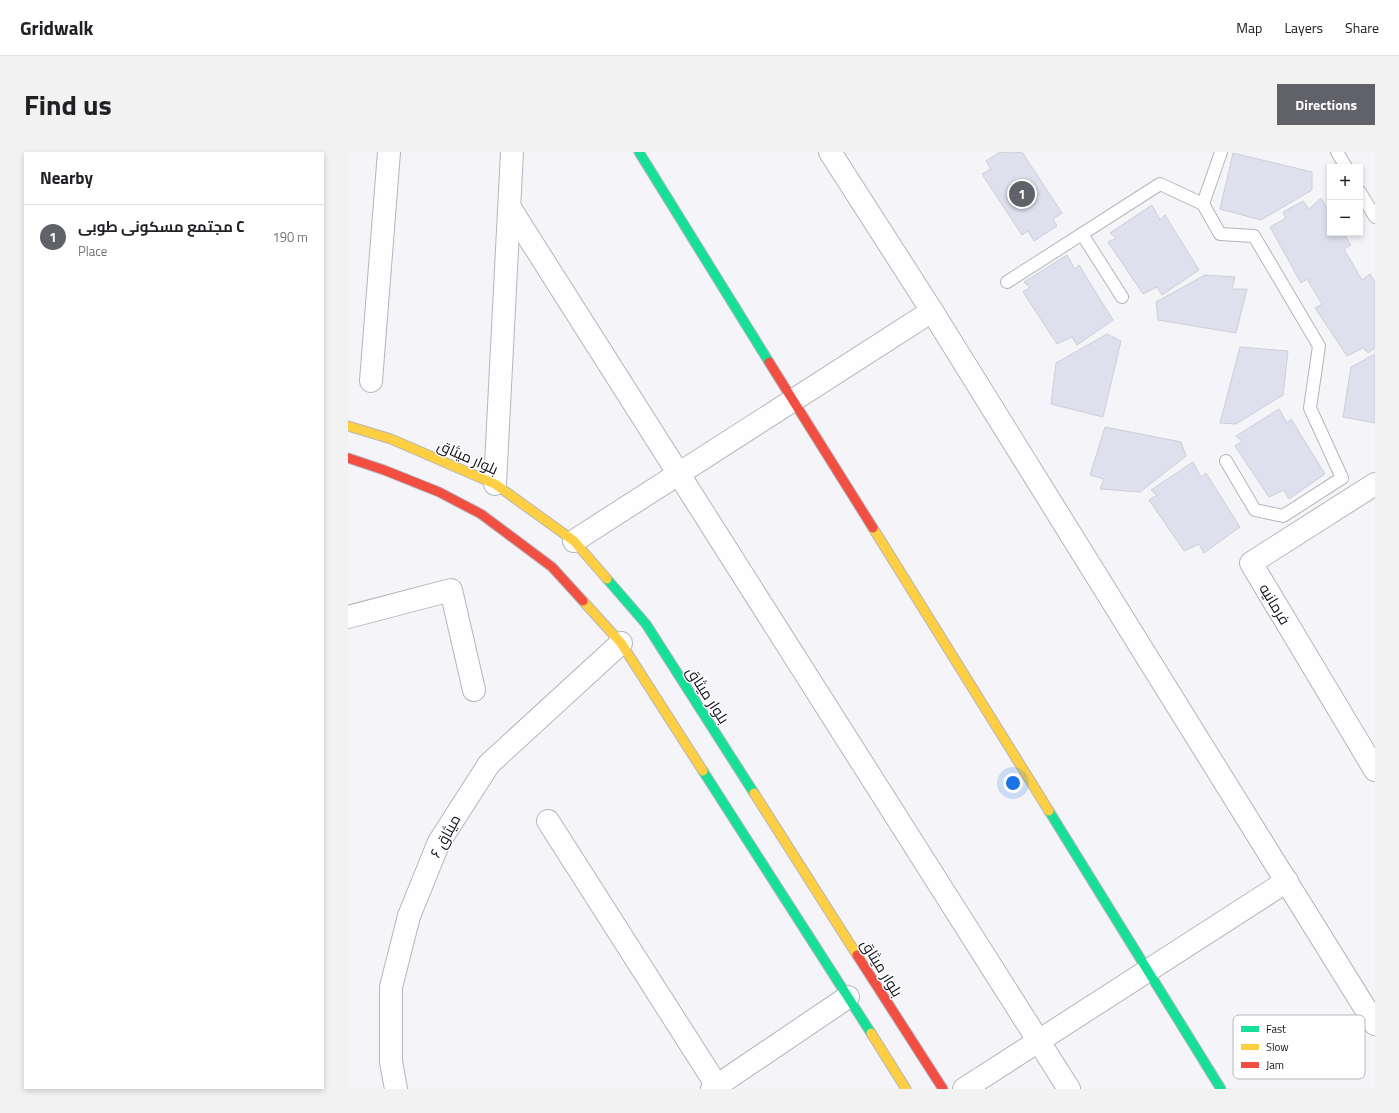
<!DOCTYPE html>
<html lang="en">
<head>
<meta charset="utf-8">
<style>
  body { margin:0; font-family:"Titillium Web",Cairo,sans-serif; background:#f2f2f2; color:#202124 }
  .controls { position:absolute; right:12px; top:12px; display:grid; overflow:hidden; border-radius:0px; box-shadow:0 2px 6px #0003 }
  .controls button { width:36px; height:36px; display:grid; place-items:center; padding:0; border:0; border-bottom:1px solid #e0e0e0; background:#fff; color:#202124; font:20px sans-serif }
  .you { position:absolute; left:665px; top:631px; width:14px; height:14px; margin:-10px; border:3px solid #fff; border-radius:50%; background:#1a73e8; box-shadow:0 0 0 6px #1a73e833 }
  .badge { display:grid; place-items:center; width:26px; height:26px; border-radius:50%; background:#606169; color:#fff; font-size:13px; font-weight:700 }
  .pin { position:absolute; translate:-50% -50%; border:2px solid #fff; box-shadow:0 1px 4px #0006 }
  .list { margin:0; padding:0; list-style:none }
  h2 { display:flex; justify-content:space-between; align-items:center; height:52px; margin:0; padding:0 16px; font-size:17px }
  h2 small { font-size:13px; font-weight:400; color:#757577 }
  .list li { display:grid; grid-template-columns:26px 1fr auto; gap:12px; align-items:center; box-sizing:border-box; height:64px; padding:0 16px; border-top:1px solid #e0e0e0 }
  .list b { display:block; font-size:15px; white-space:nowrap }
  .list p { margin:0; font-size:13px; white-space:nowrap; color:#757577 }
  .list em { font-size:13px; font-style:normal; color:#757577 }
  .map { position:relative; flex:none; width:1027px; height:937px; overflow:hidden; border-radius:0px }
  header { display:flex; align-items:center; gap:24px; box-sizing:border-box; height:56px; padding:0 20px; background:#fff; border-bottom:1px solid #e0e0e0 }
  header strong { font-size:19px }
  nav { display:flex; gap:22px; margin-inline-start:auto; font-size:14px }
  .intro { display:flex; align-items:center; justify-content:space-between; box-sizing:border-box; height:96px; padding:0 24px }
  h1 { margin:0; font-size:28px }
  .button { padding:10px 18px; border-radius:0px; background:#606169; color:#fff; font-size:14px; font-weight:700 }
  main { display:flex; gap:24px; padding:0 24px }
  aside { flex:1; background:#fff; border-radius:0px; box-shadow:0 2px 6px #0003 }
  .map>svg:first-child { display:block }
  .building { fill:#dee0ed; stroke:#cdced6 }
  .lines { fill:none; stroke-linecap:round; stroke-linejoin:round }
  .lane-casing { stroke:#b4b5bc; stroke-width:14 }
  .street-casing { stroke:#b4b5bc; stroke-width:24 }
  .fast-casing { stroke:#b4b5bc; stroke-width:11 }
  .slow-casing { stroke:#b4b5bc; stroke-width:11 }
  .jam-casing { stroke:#b4b5bc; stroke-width:11 }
  .lane { stroke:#fefefe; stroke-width:12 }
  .street { stroke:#fefefe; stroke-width:22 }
  .fast { stroke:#16e098; stroke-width:9 }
  .slow { stroke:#ffcf43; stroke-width:9 }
  .jam { stroke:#f24e42; stroke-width:9 }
  .labels { text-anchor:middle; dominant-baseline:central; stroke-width:3; stroke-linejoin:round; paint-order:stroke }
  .street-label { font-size:15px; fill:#10111c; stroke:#fff }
  .key { fill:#fff; stroke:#b7b8bb; stroke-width:1 }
  .key-label { font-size:11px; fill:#10111c }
</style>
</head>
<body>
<header>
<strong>Gridwalk</strong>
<nav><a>Map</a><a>Layers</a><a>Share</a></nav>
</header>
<div class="intro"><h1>Find us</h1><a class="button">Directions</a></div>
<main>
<aside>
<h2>Nearby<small></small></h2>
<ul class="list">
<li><span class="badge">1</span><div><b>مجتمع مسکونی طوبی C</b><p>Place</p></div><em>190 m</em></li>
</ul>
</aside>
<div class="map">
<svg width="1027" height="937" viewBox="0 0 1027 937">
  <rect width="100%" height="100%" fill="#f5f5f9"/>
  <!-- building -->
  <g class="building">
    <polygon points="652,0 665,1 674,0 714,61 705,67 709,74 686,89 680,79 674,83 634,22 643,17 638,9"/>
    <polygon points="885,1 964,20 964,38 913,68 872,57"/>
    <polygon points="973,46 982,61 982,81 995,81 1003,93 996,97 1014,128 1022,122 1027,130 1027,196 1020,201 1015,196 999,204 967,156 974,152 959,127 953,131 922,75 938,66 935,60 955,49 961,57"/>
    <polygon points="804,53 812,68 817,63 851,118 814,143 809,135 795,142 760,90 768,86 762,81"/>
    <polygon points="719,103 727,117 731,113 765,168 729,193 724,185 709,192 675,140 682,135 676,130"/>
    <polygon points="857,123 887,125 884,137 899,137 888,181 810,168 808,150"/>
    <polygon points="759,182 773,189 755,265 703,252 708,211"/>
    <polygon points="892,195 940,199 935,243 888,272 872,271"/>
    <polygon points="1027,202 1027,271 995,265 1003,215"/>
    <polygon points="931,257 939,271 943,267 977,322 941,347 936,338 921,345 887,294 894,289 888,284"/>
    <polygon points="757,275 833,290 838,304 792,340 752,337 756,327 742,323"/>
    <polygon points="845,310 853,325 858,321 892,375 856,401 851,392 836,399 801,348 809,343 803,338"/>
  </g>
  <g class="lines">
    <!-- lane casing -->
    <g class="lane-casing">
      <g id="lane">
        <polyline points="989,0 998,15"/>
        <polyline points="1012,40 1027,65"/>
        <polyline points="855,52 872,82 906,84 971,194 962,256 994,326 935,364 907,358 878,309"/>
        <polyline points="734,82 774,145"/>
        <polyline points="659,130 812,32 855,52 873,0"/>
      </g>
    </g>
    <!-- street casing -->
    <g class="street-casing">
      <g id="street">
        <polyline points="482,0 584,159 1027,872"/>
        <polyline points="162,56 721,937"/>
        <polyline points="23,229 41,0"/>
        <polyline points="147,332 164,0"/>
        <polyline points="1027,332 903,411 1027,618"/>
        <polyline points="226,389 584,159"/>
        <polyline points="0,465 103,438 126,538"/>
        <polyline points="200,669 371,937"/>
        <polyline points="48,937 43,910 43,835 61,764 91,690 141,612 273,491"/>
        <polyline points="364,937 500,845"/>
        <polyline points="616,937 939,729"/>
      </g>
    </g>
    <!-- fast casing -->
    <g class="fast-casing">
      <g id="fast">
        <polyline points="291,0 421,210"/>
        <polyline points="259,427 298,472 406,641"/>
        <polyline points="355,619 523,881"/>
        <polyline points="701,659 873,937"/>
      </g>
    </g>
    <!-- slow casing -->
    <g class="slow-casing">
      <g id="slow">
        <polyline points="0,274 43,287 147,332 226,389 259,427"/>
        <polyline points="525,376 701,659"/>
        <polyline points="235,449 273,491 355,619"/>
        <polyline points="406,641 509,803"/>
        <polyline points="523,881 558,937"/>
      </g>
    </g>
    <!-- jam casing -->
    <g class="jam-casing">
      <g id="jam">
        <polyline points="421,210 525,376"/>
        <polyline points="0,306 36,318 91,340 133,362 204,415 235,449"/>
        <polyline points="509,803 595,937"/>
      </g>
    </g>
    <!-- lane -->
    <use href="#lane" class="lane"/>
    <!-- street -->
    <use href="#street" class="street"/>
    <!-- fast -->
    <use href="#fast" class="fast"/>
    <!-- slow -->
    <use href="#slow" class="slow"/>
    <!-- jam -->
    <use href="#jam" class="jam"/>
  </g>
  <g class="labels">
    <!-- street labels -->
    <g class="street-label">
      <text transform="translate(120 305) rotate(24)">بلوار میثاق</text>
      <text transform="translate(927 452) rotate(59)">فرمانیه</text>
      <text transform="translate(360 543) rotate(57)">بلوار میثاق</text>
      <text transform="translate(97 684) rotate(-61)">میثاق ۶</text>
      <text transform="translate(534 816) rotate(58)">بلوار میثاق</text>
    </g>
  </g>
  <!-- legend -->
  <rect x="885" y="863" width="132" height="64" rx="6" class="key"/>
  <rect x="893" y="874" width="18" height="6" fill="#16e098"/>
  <rect x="893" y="892" width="18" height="6" fill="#ffcf43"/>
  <rect x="893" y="910" width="18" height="6" fill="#f24e42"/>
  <g class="key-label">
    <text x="918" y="881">Fast</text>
    <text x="918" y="899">Slow</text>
    <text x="918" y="917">Jam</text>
  </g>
</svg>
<div class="controls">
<button>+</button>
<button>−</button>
</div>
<div class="you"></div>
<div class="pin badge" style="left:674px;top:42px">1</div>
</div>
</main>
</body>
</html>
